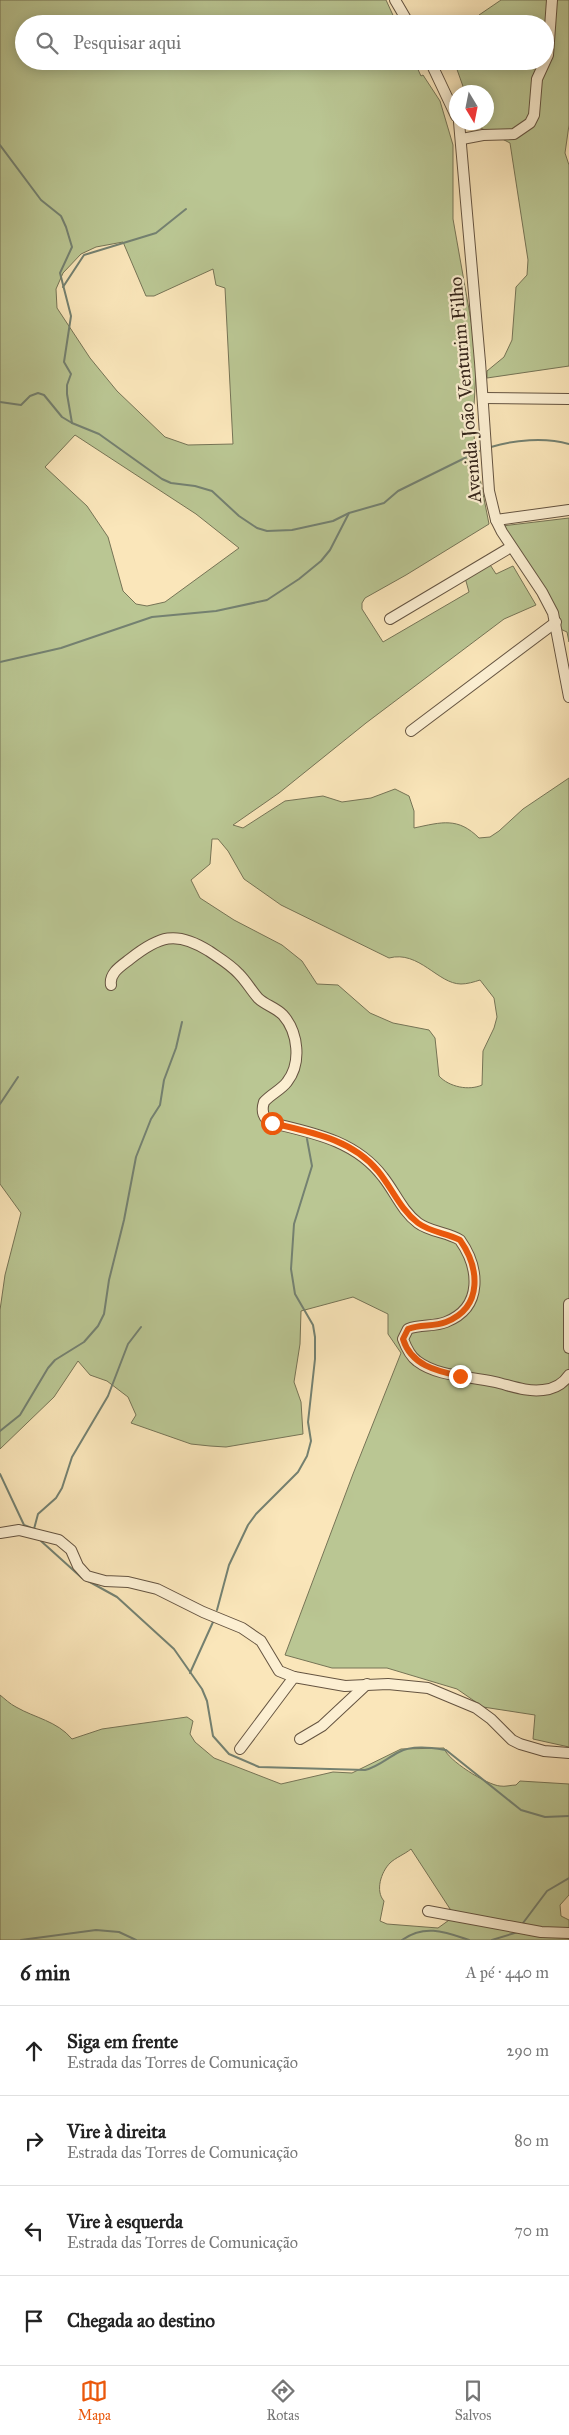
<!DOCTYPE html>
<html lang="pt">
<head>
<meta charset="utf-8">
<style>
  body { margin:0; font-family:"IM FELL Great Primer",serif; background:#f2f2f2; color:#222 }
  .compass { position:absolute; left:449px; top:85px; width:45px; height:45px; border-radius:50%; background:#fff; box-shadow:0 2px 12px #0003; rotate:170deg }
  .stop { position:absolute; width:15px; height:15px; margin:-11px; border:4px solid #ea580c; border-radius:50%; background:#fff }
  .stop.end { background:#ea580c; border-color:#fff; box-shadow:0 1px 5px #0008 }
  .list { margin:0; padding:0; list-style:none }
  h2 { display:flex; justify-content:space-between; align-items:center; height:65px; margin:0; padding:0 20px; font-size:21px }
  h2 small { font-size:16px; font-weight:400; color:#767676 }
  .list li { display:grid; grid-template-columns:32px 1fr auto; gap:15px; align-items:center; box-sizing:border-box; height:90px; padding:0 20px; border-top:1px solid #e0e0e0 }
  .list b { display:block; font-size:19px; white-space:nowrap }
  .list p { margin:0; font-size:16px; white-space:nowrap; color:#767676 }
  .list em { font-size:16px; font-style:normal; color:#767676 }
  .icon { flex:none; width:28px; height:28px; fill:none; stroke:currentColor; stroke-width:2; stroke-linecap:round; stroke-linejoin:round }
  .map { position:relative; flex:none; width:569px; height:1940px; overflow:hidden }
  .search { position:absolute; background:#fff; box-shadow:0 2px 12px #0003; left:15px; right:15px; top:15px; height:55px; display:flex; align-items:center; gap:12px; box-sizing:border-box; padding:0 18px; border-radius:28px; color:#767676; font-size:19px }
  .sheet { height:425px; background:#fff }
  nav { display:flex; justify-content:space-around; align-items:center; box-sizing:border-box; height:70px; border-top:1px solid #e0e0e0; background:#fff; font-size:14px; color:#767676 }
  nav a { display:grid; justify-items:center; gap:2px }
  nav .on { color:#ea580c }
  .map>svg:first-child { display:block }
  .green { fill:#bac693; stroke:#767456; fill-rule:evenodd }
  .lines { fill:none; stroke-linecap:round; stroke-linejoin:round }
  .stream { stroke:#748171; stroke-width:2 }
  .minor-casing { stroke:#655441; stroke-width:12 }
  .minor { stroke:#fcefd2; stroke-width:10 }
  .route { stroke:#ea580c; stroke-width:6 }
  .labels { text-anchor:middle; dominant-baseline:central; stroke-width:4.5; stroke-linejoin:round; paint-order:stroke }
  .street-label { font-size:19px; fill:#332319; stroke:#fcefd2 }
</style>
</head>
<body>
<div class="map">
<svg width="569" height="1940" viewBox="0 0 569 1940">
  <rect width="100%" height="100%" fill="#fae6ba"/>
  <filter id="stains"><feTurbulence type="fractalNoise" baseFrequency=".004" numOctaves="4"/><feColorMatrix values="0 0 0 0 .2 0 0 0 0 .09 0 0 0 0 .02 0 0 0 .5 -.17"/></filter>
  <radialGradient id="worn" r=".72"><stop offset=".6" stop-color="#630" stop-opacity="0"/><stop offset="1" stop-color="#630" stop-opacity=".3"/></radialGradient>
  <!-- green -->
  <g class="green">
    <path d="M0 0H386L397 24H24V61H414L421 76 423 75 440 101 453 145V219L473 332 476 371 473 423 476 458 489 524 406 575 365 598 362 603V609L383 642 469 592 464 574 487 560 496 574 513 566 536 605 504 619 366 723 279 793 233 825 243 828 285 801 323 796 342 802 371 798 395 789 409 796 414 811V828C442 822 458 817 479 838L490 837 499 831 523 809 569 778V1747L533 1739 535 1715 483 1707 457 1689 387 1668H332L285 1655 353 1474 401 1353 388 1334V1314L353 1297 301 1311 300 1344 294 1382 301 1402 303 1434 226 1447 210 1446 191 1444 131 1423 136 1415 128 1397 107 1381 90 1375 78 1361 54 1397 0 1449V1310L5 1275 21 1213 0 1184ZM123 242 146 296H154L213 269 216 285 225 288 233 444 188 445 165 437 117 391 90 358 57 308 56 289 63 273 81 254 96 247ZM75 435 196 514 239 548 165 602 147 606 136 604 123 591 108 537 87 506 45 467ZM212 839H218L228 851 244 879 281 905 389 958C419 950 438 984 461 984 467 984 474 982 480 980L494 998 497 1017 494 1028 483 1051 482 1085C469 1091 449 1087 439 1076L435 1038 429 1030 393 1023 370 1013 338 985 317 984 302 961 282 945 234 920 200 898 191 880 210 864Z"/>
    <polygon points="501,0 569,0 569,125 565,153 569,165 569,366 487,378 487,371 504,357 512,340 516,287 527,275 528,260 510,143 477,126 476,123 486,122 486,92 465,92 454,61 545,61 545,24 473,24 479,15"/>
    <polygon points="569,518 569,642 567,632 558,628 502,526"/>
    <path d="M0 1695C5 1699 10 1704 16 1707 35 1718 57 1721 72 1739L102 1729 187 1717 193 1721 190 1734 195 1742 214 1758 281 1784 333 1772 352 1773 401 1749 444 1748C447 1760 487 1785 500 1786 505 1787 511 1785 516 1785L520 1781 569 1784V1895L560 1905 561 1916 569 1920V1940H0ZM411 1849 452 1912V1918L438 1928 387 1924 380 1921 384 1901C375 1891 381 1872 390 1863 395 1858 405 1854 411 1849Z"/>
  </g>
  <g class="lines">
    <!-- stream -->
    <g class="stream">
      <polyline points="0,145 41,200 61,216 66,227 72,247 60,273 71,316 64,362 71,374 67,385 67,394 72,423"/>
      <polyline points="63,287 84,255 156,233 186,209"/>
      <polyline points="0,402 21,405 30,396 38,393 44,395 62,417 72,423 99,434 162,479 171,483 195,486 212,491 239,516 257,528 267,531 292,530 333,521 349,513 384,503 398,491 479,451"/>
      <path d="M491 447C514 440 545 437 569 444"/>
      <polyline points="0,662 61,648 152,617 216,611 267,600 299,579 321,561 330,550 349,513"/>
      <polyline points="0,1104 18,1077"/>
      <polyline points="0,1431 20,1415 48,1368 55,1360 84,1342 98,1326 104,1314 109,1280 124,1220 136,1157 151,1119 160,1105 164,1080 176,1048 182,1022"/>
      <polyline points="0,1474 24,1525 34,1529"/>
      <polyline points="34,1529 38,1514 56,1498 62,1488 72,1457 108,1396 128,1344 141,1327"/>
      <polyline points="41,1541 82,1578"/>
      <path d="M88 1581 117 1597 174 1649 202 1689 207 1701 213 1736 229 1754 259 1767 365 1770C378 1767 387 1758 399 1752 412 1745 432 1748 446 1750L521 1810 545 1817 569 1816"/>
      <polyline points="217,1610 229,1565 248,1525 256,1514 298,1472 307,1456 311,1441 308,1422 315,1359 315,1337 313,1325 295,1294 291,1269 294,1224 312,1166 307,1139"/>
      <polyline points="190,1673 213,1622"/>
      <polyline points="523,1923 547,1891 569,1878"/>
      <polyline points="21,1940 96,1930 119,1932 136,1940"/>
      <path d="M402 1940C425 1924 445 1932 469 1940"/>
      <polyline points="492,1940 518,1932"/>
    </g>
    <!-- minor casing -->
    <g class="minor-casing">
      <g id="minor">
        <polyline points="395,0 409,24"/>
        <polyline points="430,61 456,116"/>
        <polyline points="459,122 480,362 489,491 496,520 502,532 542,592 553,613 569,697"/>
        <polyline points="462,139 483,135 514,134 530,123 534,115 537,79 548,55 552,0"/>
        <polyline points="483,398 569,399"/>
        <polyline points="496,520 569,510"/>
        <polyline points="390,619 511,547"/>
        <polyline points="411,731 556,622"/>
        <path d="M111 985C109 973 121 966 130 959 159 936 176 930 209 951 219 958 230 964 239 974 246 981 251 990 258 998 265 1005 275 1007 283 1015 298 1032 302 1063 287 1082 281 1090 271 1094 264 1102 261 1111 263 1119 272 1123 314 1133 356 1141 383 1177 395 1192 402 1211 418 1223 430 1232 447 1232 460 1240 479 1267 484 1307 446 1322 434 1327 420 1324 408 1329L403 1339C406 1347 410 1356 417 1361 438 1377 470 1376 495 1382 512 1386 526 1392 543 1390 554 1389 563 1384 569 1375"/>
        <polyline points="569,1304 569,1348"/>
        <polyline points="0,1533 19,1530 59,1540 71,1550 78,1566 87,1576 105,1581 128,1582 157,1589 203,1612 242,1628 261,1641 279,1671 294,1677"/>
        <polyline points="300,1739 322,1726 367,1684"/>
        <polyline points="240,1749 294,1677 345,1686 388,1684 428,1688 476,1708 491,1719 512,1740 520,1744 544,1751 569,1753"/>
        <polyline points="428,1911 541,1932 569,1933"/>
      </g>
    </g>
    <!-- minor -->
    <use href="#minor" class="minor"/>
  </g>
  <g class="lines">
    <!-- route -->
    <path class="route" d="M272 1123C310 1132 352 1139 378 1171 392 1188 400 1209 418 1223 430 1232 446 1233 460 1240 479 1267 484 1307 446 1322 434 1327 420 1324 408 1329L403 1339C411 1365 436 1371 460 1376"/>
  </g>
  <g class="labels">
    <!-- street labels -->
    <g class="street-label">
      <text transform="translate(465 390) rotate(-95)">Avenida João Venturim Filho</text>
    </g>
  </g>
  <rect width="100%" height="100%" filter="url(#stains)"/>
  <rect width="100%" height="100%" fill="url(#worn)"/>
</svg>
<svg class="compass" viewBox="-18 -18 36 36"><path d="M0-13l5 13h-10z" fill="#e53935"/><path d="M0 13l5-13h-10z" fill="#767676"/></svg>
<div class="stop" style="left:272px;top:1123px"></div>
<div class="stop end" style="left:460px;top:1376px"></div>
<div class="search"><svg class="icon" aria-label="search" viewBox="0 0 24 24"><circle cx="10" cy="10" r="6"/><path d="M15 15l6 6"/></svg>Pesquisar aqui</div>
</div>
<section class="sheet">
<h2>6 min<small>A pé · 440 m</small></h2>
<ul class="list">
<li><svg class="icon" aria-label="ahead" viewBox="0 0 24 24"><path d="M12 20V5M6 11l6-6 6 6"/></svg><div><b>Siga em frente</b><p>Estrada das Torres de Comunicação</p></div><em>290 m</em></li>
<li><svg class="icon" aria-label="right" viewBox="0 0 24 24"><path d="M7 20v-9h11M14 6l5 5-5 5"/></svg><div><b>Vire à direita</b><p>Estrada das Torres de Comunicação</p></div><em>80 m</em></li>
<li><svg class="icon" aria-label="left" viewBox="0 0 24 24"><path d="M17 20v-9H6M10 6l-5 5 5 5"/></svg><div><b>Vire à esquerda</b><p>Estrada das Torres de Comunicação</p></div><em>70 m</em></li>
<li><svg class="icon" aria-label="arrive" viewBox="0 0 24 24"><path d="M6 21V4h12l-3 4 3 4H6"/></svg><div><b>Chegada ao destino</b></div></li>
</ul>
</section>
<nav>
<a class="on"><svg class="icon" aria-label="map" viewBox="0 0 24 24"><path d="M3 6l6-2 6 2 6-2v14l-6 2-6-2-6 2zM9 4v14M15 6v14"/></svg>Mapa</a>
<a><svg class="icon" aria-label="directions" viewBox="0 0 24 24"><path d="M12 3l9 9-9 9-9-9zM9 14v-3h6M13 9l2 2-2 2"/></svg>Rotas</a>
<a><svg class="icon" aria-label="saved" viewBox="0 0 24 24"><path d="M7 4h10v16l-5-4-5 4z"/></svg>Salvos</a>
</nav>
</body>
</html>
